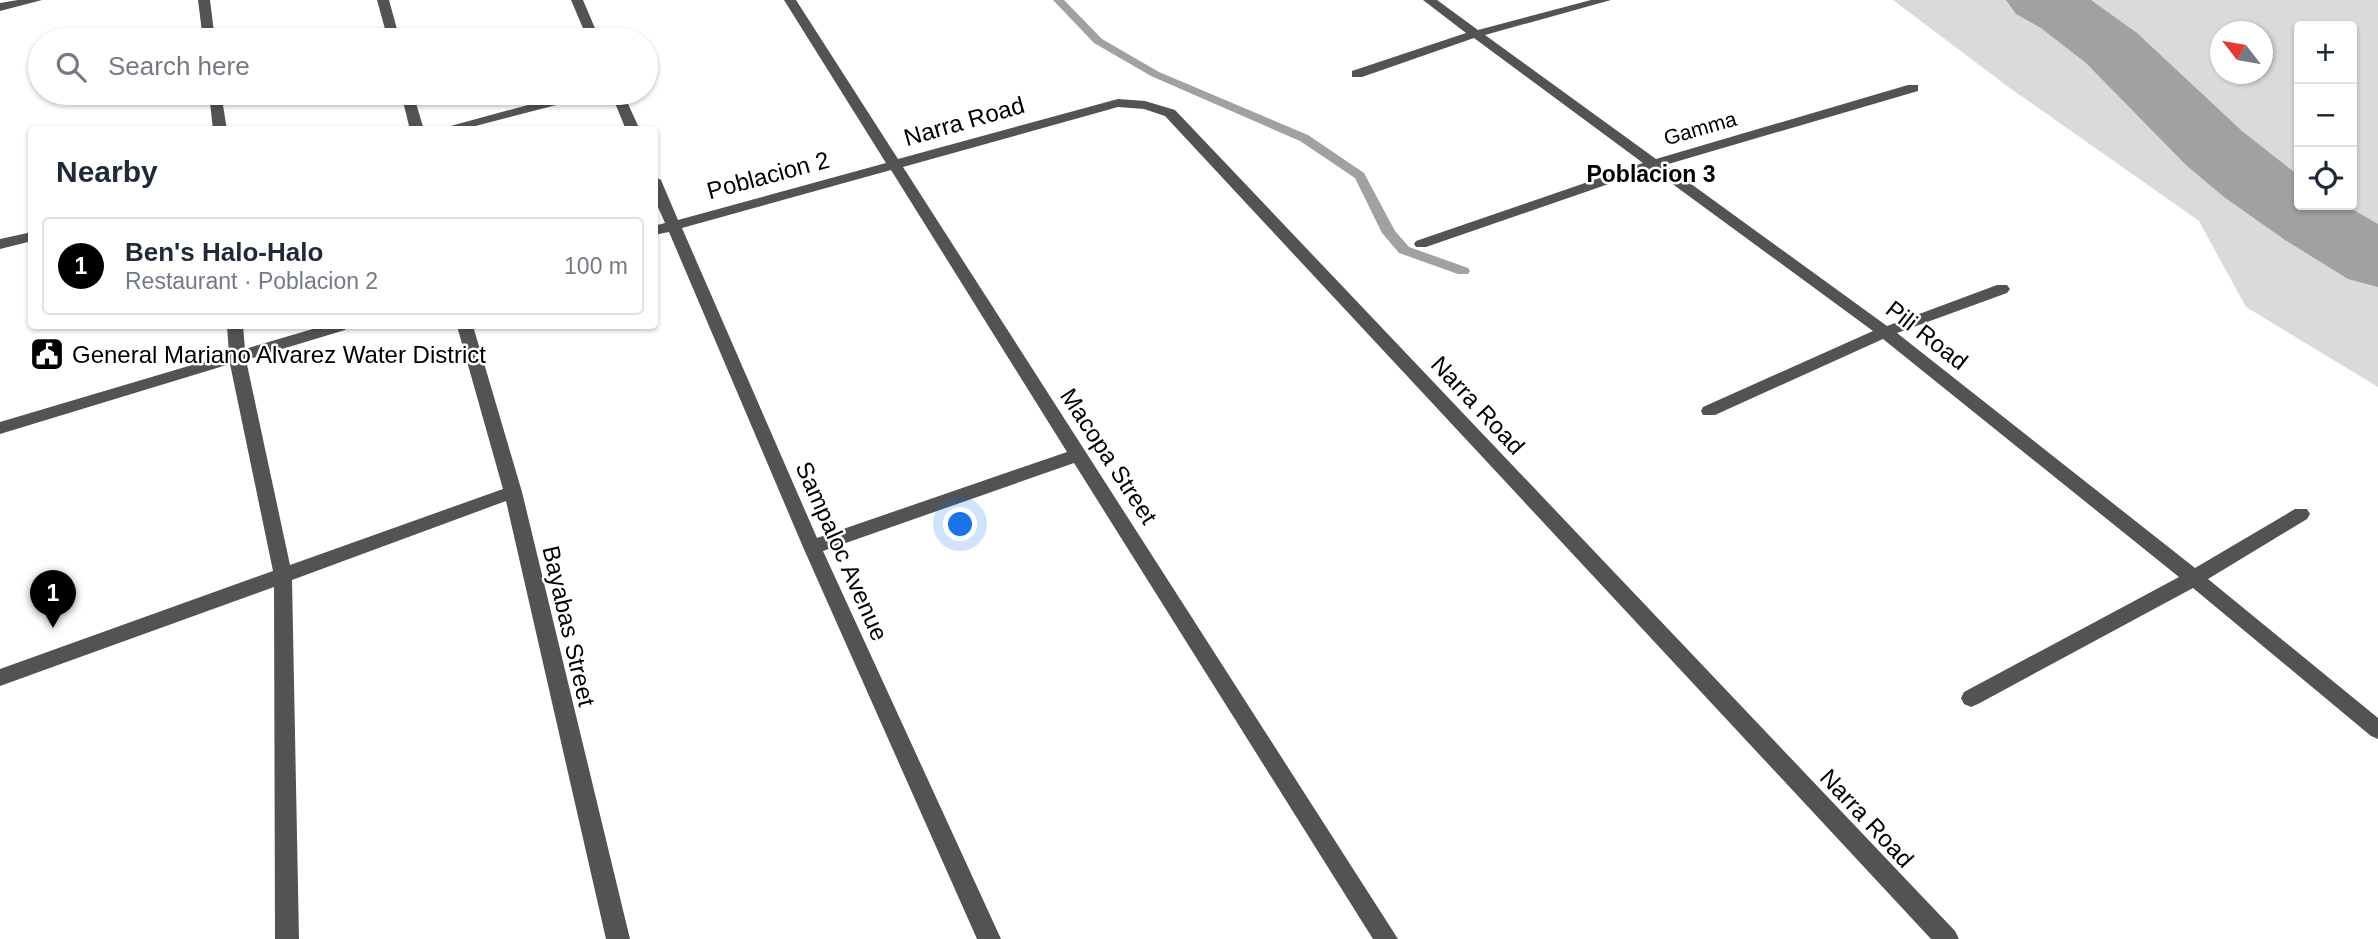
<!DOCTYPE html>
<html lang="en">
<head>
<meta charset="utf-8">
<style>
  body { margin:0; font-family:Arial,sans-serif; background:#f2f2f3; color:#1f2937 }
  .controls { position:absolute; right:21px; top:21px; display:grid; overflow:hidden; border-radius:7px; box-shadow:0 2px 5px #0004 }
  .controls button { width:63px; height:63px; display:grid; place-items:center; padding:0; border:0; border-bottom:2px solid #e0e1e3; background:#fff; color:#1f2937; font:35px sans-serif }
  .compass { position:absolute; left:2210px; top:21px; width:63px; height:63px; border-radius:50%; background:#fff; box-shadow:0 2px 5px #0004; rotate:301deg }
  .you { position:absolute; left:961px; top:525px; width:24px; height:24px; margin:-18px; border:5px solid #fff; border-radius:50%; background:#1a73e8; box-shadow:0 0 0 10px #1a73e833 }
  .badge { display:grid; place-items:center; width:46px; height:46px; border-radius:50%; background:#000; color:#fff; font-size:23px; font-weight:700 }
  .pin { position:absolute; translate:-50% -58px; filter:drop-shadow(0 2px 4px #0008) }
  .pin::after { content:''; position:absolute; top:37px; width:24px; height:21px; background:inherit; clip-path:polygon(0 0,100% 0,50% 100%) }
  .list { margin:0; padding:0; list-style:none }
  h2 { display:flex; justify-content:space-between; align-items:center; height:91px; margin:0; padding:0 28px; font-size:30px }
  h2 small { font-size:23px; font-weight:400; color:#747a83 }
  .list li { display:grid; grid-template-columns:46px 1fr auto; gap:21px; align-items:center; box-sizing:border-box; height:98px; margin:0 14px 14px; padding:0 14px; border:2px solid #e0e1e3; border-radius:7px }
  .list b { display:block; font-size:26px; white-space:nowrap }
  .list p { margin:0; font-size:23px; white-space:nowrap; color:#747a83 }
  .list em { font-size:23px; font-style:normal; color:#747a83 }
  .icon { flex:none; width:38px; height:38px; fill:none; stroke:currentColor; stroke-width:2; stroke-linecap:round; stroke-linejoin:round }
  .map { position:relative; flex:none; width:2378px; height:939px; overflow:hidden }
  .search { position:absolute; background:#fff; box-shadow:0 2px 5px #0004; left:28px; top:28px; width:630px; height:77px; display:flex; align-items:center; gap:18px; box-sizing:border-box; padding:0 24px; border-radius:38px; color:#747a83; font-size:26px }
  .panel { position:absolute; background:#fff; box-shadow:0 2px 5px #0004; left:28px; top:126px; width:630px; height:203px; border-radius:7px }
  .map>svg:first-child { display:block }
  .green { fill:#dadada; fill-rule:evenodd }
  .lines { fill:none; stroke-linecap:round; stroke-linejoin:round }
  .stream { fill:#a1a1a1; fill-rule:evenodd }
  .river { fill:#a1a1a1; fill-rule:evenodd }
  .minor { fill:#535353; fill-rule:evenodd }
  .labels { text-anchor:middle; dominant-baseline:central; stroke-width:5; stroke-linejoin:round; paint-order:stroke }
  .far-street-label { font-size:21px; fill:#000; stroke:#fff }
  .far-quarter-label { font-size:23px; font-weight:bold; fill:#000; stroke:#fff }
  .street-label { font-size:24px; fill:#000; stroke:#fff }
  .poi-label { font-size:24px; fill:#000; stroke:#fff; text-anchor:start }
</style>
</head>
<body>
<div class="map">
<svg width="2378" height="939" viewBox="0 0 2378 939">
  <rect width="100%" height="100%" fill="#fff"/>
  <!-- green -->
  <path class="green" d="M1893 0H2378V387L2246 307 2199 221 2007 86ZM2299 26H2352V205H2299ZM2220 32H2262V74H2220Z"/>
  <g class="lines">
    <!-- stream -->
    <polygon class="stream" points="1053,0 1064,0 1102,39 1159,72 1308,135 1364,173 1395,231 1409,247 1468,268 1470,271 1468,274 1458,274 1399,253 1382,233 1355,178 1300,141 1151,76 1094,43"/>
    <!-- river -->
    <polygon class="river" points="2006,0 2091,0 2137,33 2242,131 2299,176 2299,205 2345,205 2378,224 2378,287 2348,279 2285,240 2224,197 2186,165 2086,63 2041,28 2016,14"/>
    <!-- minor -->
    <g class="minor">
      <polygon points="18,0 42,0 0,11 0,3"/>
      <polygon points="198,0 210,0 215,40 203,40"/>
      <polygon points="377,0 389,0 400,40 388,40"/>
      <polygon points="571,0 583,0 600,40 588,40"/>
      <path d="M784 0H796L898 159 1118 99 1145 101 1175 110 1955 931 1959 939H1931L1165 116 1144 109 1118 107 903 167 1398 939H1373L1074 463 823 551 1001 939H977L803 547 669 232 654 235V226L665 223 654 198V176L661 180 678 220 886 163ZM891 170 1067 452 817 538 682 228Z"/>
      <polygon points="1423,0 1437,0 1478,30 1591,0 1611,0 1485,35 1656,159 1908,85 1918,85 1918,91 1665,165 1887,326 1997,285 2007,285 2010,289 2007,293 1897,333 2195,568 2295,509 2307,509 2310,514 2307,519 2208,579 2378,718 2378,739 2371,736 2193,588 1978,704 1971,707 1964,704 1961,698 1964,692 2179,577 1883,339 1715,415 1703,415 1701,411 1703,407 1873,331 1652,169 1426,247 1416,247 1414,244 1416,241 1643,163 1474,38 1362,77 1352,77 1352,71 1466,33"/>
      <polygon points="209,93 221,93 227,130 213,130"/>
      <polygon points="401,93 413,93 424,130 410,130"/>
      <polygon points="572,93 592,93 591,96 460,130 436,130"/>
      <polygon points="611,93 623,93 640,130 626,130"/>
      <polygon points="32,232 32,241 0,249 0,239"/>
      <polygon points="227,326 243,326 245,349 323,326 347,326 345,330 246,360 290,565 503,489 457,326 473,326 522,492 630,939 606,939 506,501 292,580 299,939 275,939 274,587 0,686 0,669 273,571 230,364 0,434 0,422 229,354"/>
    </g>
  </g>
  <!-- icons -->
  <defs>
    <g id="civic-square" transform="scale(1.75)"><rect x="-9" y="-9" width="18" height="18" rx="4" fill="#000" stroke="#fff"/><path d="M-.6-6.5H3V-4.5H.6V-3L4-1V1h2V6H-6V1h2V-1L-.6-3ZM-1.2 2.5V6h2.4V2.5Z" fill="#fff"/></g>
  </defs>
  <g fill-rule="evenodd">
    <use href="#civic-square" x="47" y="354"/>
  </g>
  <g class="labels">
    <!-- far-street labels -->
    <g class="far-street-label">
      <text transform="translate(1700 128) rotate(-16)">Gamma</text>
    </g>
    <!-- far-quarter labels -->
    <g class="far-quarter-label">
      <text x="1651" y="174">Poblacion 3</text>
    </g>
    <!-- street labels -->
    <g class="street-label">
      <text transform="translate(964 121) rotate(-16)">Narra Road</text>
      <text transform="translate(768 175) rotate(-15)">Poblacion 2</text>
      <text transform="translate(1927 335) rotate(38)">Pili Road</text>
      <text transform="translate(1478 405) rotate(47)">Narra Road</text>
      <text transform="translate(1109 456) rotate(57)">Macopa Street</text>
      <text transform="translate(842 551) rotate(66)">Sampaloc Avenue</text>
      <text transform="translate(569 626) rotate(77)">Bayabas Street</text>
      <text transform="translate(1867 818) rotate(47)">Narra Road</text>
    </g>
    <!-- poi labels -->
    <g class="poi-label">
      <text x="72" y="354">General Mariano Alvarez Water District</text>
    </g>
  </g>
</svg>
<div class="controls">
<button>+</button>
<button>−</button>
<button><svg class="icon" aria-label="locate" viewBox="0 0 24 24"><circle cx="12" cy="12" r="6"/><path d="M12 2v4M12 18v4M2 12h4M18 12h4"/></svg></button>
</div>
<svg class="compass" viewBox="-18 -18 36 36"><path d="M0-13l5 13h-10z" fill="#e53935"/><path d="M0 13l5-13h-10z" fill="#747a83"/></svg>
<div class="you"></div>
<div class="pin badge" style="left:53px;top:628px">1</div>
<div class="search"><svg class="icon" aria-label="search" viewBox="0 0 24 24"><circle cx="10" cy="10" r="6"/><path d="M15 15l6 6"/></svg>Search here</div>
<section class="panel">
<h2>Nearby<small></small></h2>
<ul class="list">
<li><span class="badge">1</span><div><b>Ben's Halo-Halo</b><p>Restaurant · Poblacion 2</p></div><em>100 m</em></li>
</ul>
</section>
</div>
</body>
</html>
